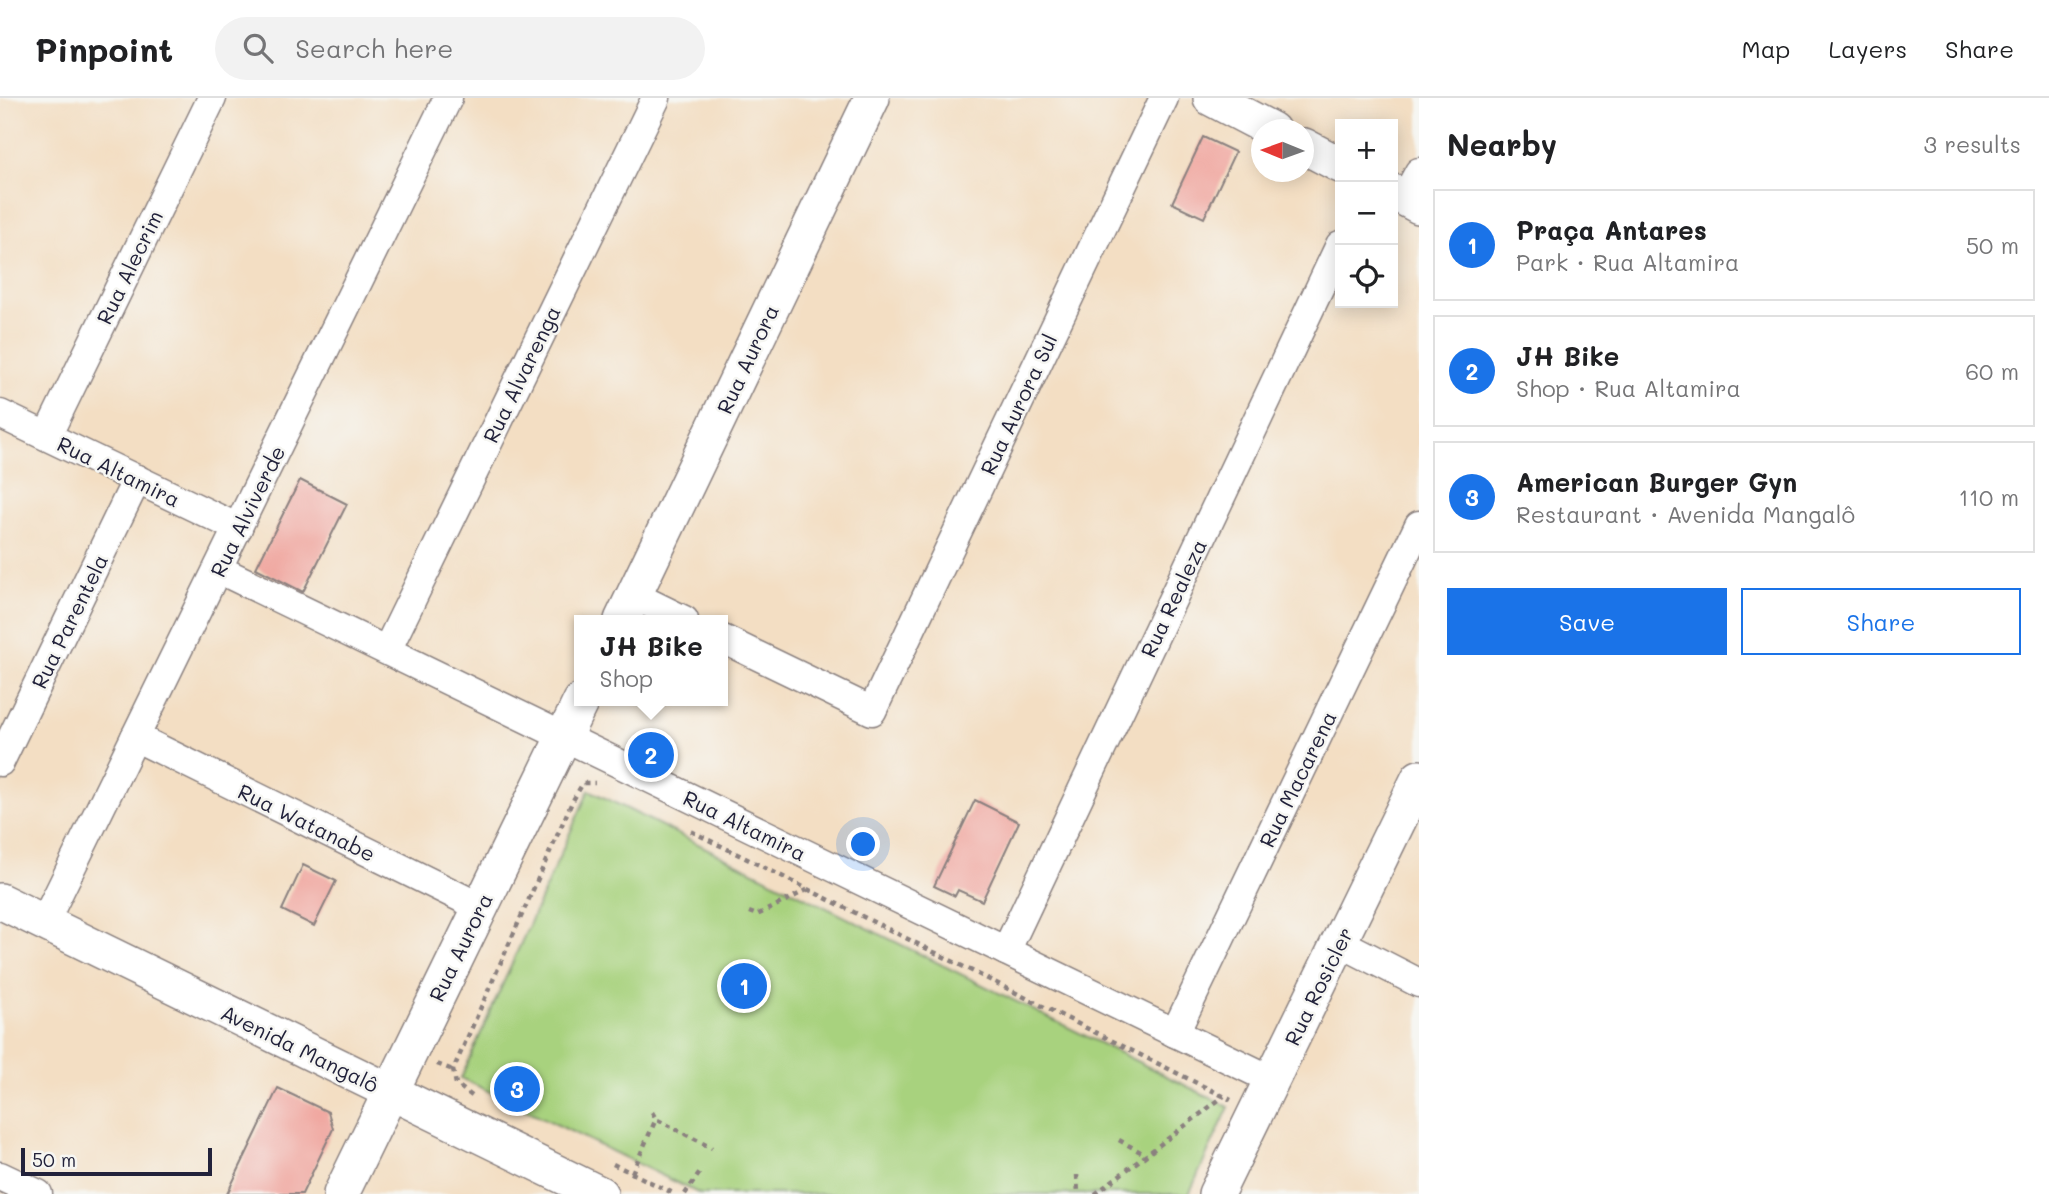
<!DOCTYPE html>
<html lang="en">
<head>
<meta charset="utf-8">
<style>
  body { margin:0; font-family:Mali,sans-serif; background:#f2f2f2; color:#202124 }
  .controls { position:absolute; right:21px; top:21px; display:grid; overflow:hidden; border-radius:0px; box-shadow:0 4px 18px #0003 }
  .controls button { width:63px; height:63px; display:grid; place-items:center; padding:0; border:0; border-bottom:2px solid #e0e0e0; background:#fff; color:#202124; font:35px sans-serif }
  .compass { position:absolute; left:1251px; top:21px; width:63px; height:63px; border-radius:50%; background:#fff; box-shadow:0 4px 18px #0003; rotate:271deg }
  .scale { position:absolute; left:21px; bottom:18px; width:191px; box-sizing:border-box; padding-left:7px; border:4px solid #22223b; border-top:0; font-size:19px; line-height:24px; white-space:nowrap; color:#22223b; -webkit-text-stroke:5px #f6f6f2; paint-order:stroke }
  .you { position:absolute; left:864px; top:747px; width:24px; height:24px; margin:-18px; border:5px solid #fff; border-radius:50%; background:#1a73e8; box-shadow:0 0 0 10px #1a73e833 }
  .badge { display:grid; place-items:center; width:46px; height:46px; border-radius:50%; background:#1a73e8; color:#fff; font-size:23px; font-weight:700 }
  .pin { position:absolute; translate:-50% -50%; border:4px solid #fff; box-shadow:0 2px 7px #0006 }
  .popup { position:absolute; left:574px; top:517px; width:154px; height:91px; box-sizing:border-box; display:grid; place-content:center; border-radius:0px; background:#fff; filter:drop-shadow(0 2px 5px #0005); font-size:23px; white-space:nowrap; color:#757577 }
  .popup b { font-size:26px; color:#202124 }
  .popup::after { content:''; position:absolute; left:50%; top:100%; margin-left:-14px; border:14px solid transparent; border-top-color:#fff }
  .list { margin:0; padding:0; list-style:none }
  h2 { display:flex; justify-content:space-between; align-items:center; height:91px; margin:0; padding:0 28px; font-size:30px }
  h2 small { font-size:23px; font-weight:400; color:#757577 }
  .list li { display:grid; grid-template-columns:46px 1fr auto; gap:21px; align-items:center; box-sizing:border-box; height:112px; margin:0 14px 14px; padding:0 14px; border:2px solid #e0e0e0; border-radius:0px }
  .list b { display:block; font-size:26px; white-space:nowrap }
  .list p { margin:0; font-size:23px; white-space:nowrap; color:#757577 }
  .list em { font-size:23px; font-style:normal; color:#757577 }
  .actions { display:flex; gap:14px; padding:21px 28px }
  .actions a { flex:1; padding:16px 0; border:2px solid #1a73e8; border-radius:0px; text-align:center; font-size:24px; color:#1a73e8 }
  .actions .main { background:#1a73e8; color:#fff }
  .icon { flex:none; width:38px; height:38px; fill:none; stroke:currentColor; stroke-width:2; stroke-linecap:round; stroke-linejoin:round }
  .map { position:relative; flex:none; width:1419px; height:1096px; overflow:hidden }
  header { display:flex; align-items:center; gap:42px; box-sizing:border-box; height:98px; padding:0 35px; background:#fff; border-bottom:2px solid #e0e0e0 }
  header strong { font-size:33px }
  nav { display:flex; gap:38px; margin-inline-start:auto; font-size:24px }
  .search { width:490px; height:63px; background:#f2f2f2; display:flex; align-items:center; gap:18px; box-sizing:border-box; padding:0 24px; border-radius:38px; color:#757577; font-size:26px }
  main { display:flex }
  aside { flex:1; background:#fff }
  .map>svg:first-child { display:block }
  .green { fill:#a8d27e; stroke:#657a5c; stroke-width:2 }
  .building { fill:#f0a8a1 }
  .lines { fill:none; stroke-linecap:round; stroke-linejoin:round }
  .minor-casing { stroke:#8a807f; stroke-width:31 }
  .tertiary-casing { stroke:#8a807f; stroke-width:38 }
  .path { stroke:#8a807f; stroke-width:4.5; stroke-dasharray:5 5; stroke-linecap:butt }
  .minor { stroke:#fff; stroke-width:28 }
  .tertiary { stroke:#fff; stroke-width:35 }
  .labels { text-anchor:middle; dominant-baseline:central; stroke-width:5; stroke-linejoin:round; paint-order:stroke }
  .street-label { font-size:21px; fill:#22223b; stroke:#f6f6f2 }
</style>
</head>
<body>
<header>
<strong>Pinpoint</strong>
<div class="search"><svg class="icon" aria-label="search" viewBox="0 0 24 24"><circle cx="10" cy="10" r="6"/><path d="M15 15l6 6"/></svg>Search here</div>
<nav><a>Map</a><a>Layers</a><a>Share</a></nav>
</header>
<main>
<div class="map">
<svg width="1419" height="1096" viewBox="0 0 1419 1096">
  <rect width="100%" height="100%" fill="#f6f6f2"/>
  <filter id="ink" filterUnits="userSpaceOnUse"><feTurbulence type="fractalNoise" baseFrequency=".0143" numOctaves="2"/><feDisplacementMap in="SourceGraphic" scale="14" xChannelSelector="R" yChannelSelector="G"/><feConvolveMatrix kernelMatrix="1 2 1 2 8 2 1 2 1" color-interpolation-filters="sRGB"/></filter>
  <filter id="wash" filterUnits="userSpaceOnUse"><feTurbulence type="fractalNoise" baseFrequency=".00686" numOctaves="4" result="noise"/><feDisplacementMap in="SourceGraphic" scale="28" xChannelSelector="R" yChannelSelector="G"/><feGaussianBlur stdDeviation="1.57" result="paint"/><feColorMatrix in="noise" values="0 0 0 0 0 0 0 0 0 0 0 0 0 0 0 0 0 1.4 0 .05"/><feComposite in="paint" operator="in"/></filter>
  <g filter="url(#wash)">
    <rect width="100%" height="100%" fill="#f3dec3"/>
    <!-- green -->
    <polygon class="green" points="589,692 1229,1009 1189,1096 700,1096 461,980"/>
    <g id="blocks">
      <!-- building -->
      <g class="building">
        <polygon points="1203,39 1235,54 1204,120 1172,105"/>
        <polygon points="300,382 347,406 303,494 256,470"/>
        <polygon points="975,702 1019,724 982,803 958,792 955,798 934,788"/>
        <polygon points="303,767 336,783 314,828 282,812"/>
        <polygon points="513,969 539,984 527,1007 501,992"/>
        <polygon points="278,990 328,1014 333,1031 302,1096 227,1096"/>
      </g>
    </g>
  </g>
  <g filter="url(#ink)">
    <use href="#blocks" fill-opacity="0" stroke="#8a807f" stroke-width="2"/>
    <g class="lines">
      <!-- minor casing -->
      <g class="minor-casing">
        <g id="minor">
          <polyline points="1405,100 1419,74"/>
          <polyline points="0,316 238,430"/>
          <polyline points="47,338 212,0"/>
          <polyline points="218,471 1272,982"/>
          <polyline points="635,498 684,522"/>
          <polyline points="723,541 872,613 1164,0"/>
          <polyline points="387,552 656,0"/>
          <polyline points="135,639 480,809"/>
          <polyline points="0,664 137,381"/>
          <polyline points="44,825 448,0"/>
          <polyline points="1339,844 1419,885"/>
          <polyline points="1006,853 1340,147"/>
          <polyline points="1175,935 1419,427"/>
          <polyline points="0,1078 38,1096"/>
        </g>
      </g>
      <!-- tertiary casing -->
      <g class="tertiary-casing">
        <g id="tertiary">
          <polyline points="1211,0 1272,32"/>
          <polyline points="1304,48 1340,67"/>
          <polyline points="1393,94 1419,108"/>
          <polyline points="622,522 872,0"/>
          <polyline points="0,803 600,1096"/>
          <polyline points="341,1096 581,603"/>
          <polyline points="1216,1096 1419,680"/>
        </g>
      </g>
      <!-- path -->
      <g class="path">
        <polyline points="691,733 1231,1002"/>
        <polyline points="749,814 757,817 809,791"/>
        <polyline points="437,966 453,972"/>
        <polyline points="472,998 456,986 453,972 572,704 583,685 595,685"/>
        <polyline points="652,1014 656,1021 712,1050"/>
        <polyline points="1119,1042 1146,1057"/>
        <polyline points="613,1066 675,1096"/>
        <polyline points="632,1075 656,1021"/>
        <polyline points="1077,1077 1078,1096"/>
        <polyline points="685,1096 701,1073"/>
        <polyline points="1095,1096 1224,998"/>
      </g>
      <!-- minor -->
      <use href="#minor" class="minor"/>
      <!-- tertiary -->
      <use href="#tertiary" class="tertiary"/>
    </g>
  </g>
  <g class="labels">
    <!-- street labels -->
    <g class="street-label">
      <text transform="translate(129 169) rotate(-64)">Rua Alecrim</text>
      <text transform="translate(747 261) rotate(-65)">Rua Aurora</text>
      <text transform="translate(521 276) rotate(-64)">Rua Alvarenga</text>
      <text transform="translate(1018 306) rotate(-65)">Rua Aurora Sul</text>
      <text transform="translate(119 373) rotate(26)">Rua Altamira</text>
      <text transform="translate(247 413) rotate(-64)">Rua Alviverde</text>
      <text transform="translate(1173 500) rotate(-65)">Rua Realeza</text>
      <text transform="translate(69 523) rotate(-64)">Rua Parentela</text>
      <text transform="translate(1297 681) rotate(-64)">Rua Macarena</text>
      <text transform="translate(307 724) rotate(26)">Rua Watanabe</text>
      <text transform="translate(745 727) rotate(26)">Rua Altamira</text>
      <text transform="translate(460 849) rotate(-64)">Rua Aurora</text>
      <text transform="translate(1318 888) rotate(-64)">Rua Rosicler</text>
      <text transform="translate(300 950) rotate(26)">Avenida Mangalô</text>
    </g>
  </g>
</svg>
<div class="controls">
<button>+</button>
<button>−</button>
<button><svg class="icon" aria-label="locate" viewBox="0 0 24 24"><circle cx="12" cy="12" r="6"/><path d="M12 2v4M12 18v4M2 12h4M18 12h4"/></svg></button>
</div>
<svg class="compass" viewBox="-18 -18 36 36"><path d="M0-13l5 13h-10z" fill="#e53935"/><path d="M0 13l5-13h-10z" fill="#757577"/></svg>
<div class="scale">50 m</div>
<div class="you"></div>
<div class="pin badge" style="left:744px;top:888px">1</div>
<div class="pin badge" style="left:651px;top:657px">2</div>
<div class="popup"><b>JH Bike</b>Shop</div>
<div class="pin badge" style="left:517px;top:991px">3</div>
</div>
<aside>
<h2>Nearby<small>3 results</small></h2>
<ul class="list">
<li><span class="badge">1</span><div><b>Praça Antares</b><p>Park · Rua Altamira</p></div><em>50 m</em></li>
<li><span class="badge">2</span><div><b>JH Bike</b><p>Shop · Rua Altamira</p></div><em>60 m</em></li>
<li><span class="badge">3</span><div><b>American Burger Gyn</b><p>Restaurant · Avenida Mangalô</p></div><em>110 m</em></li>
</ul>
<div class="actions"><a class="main">Save</a><a>Share</a></div>
</aside>
</main>
</body>
</html>
